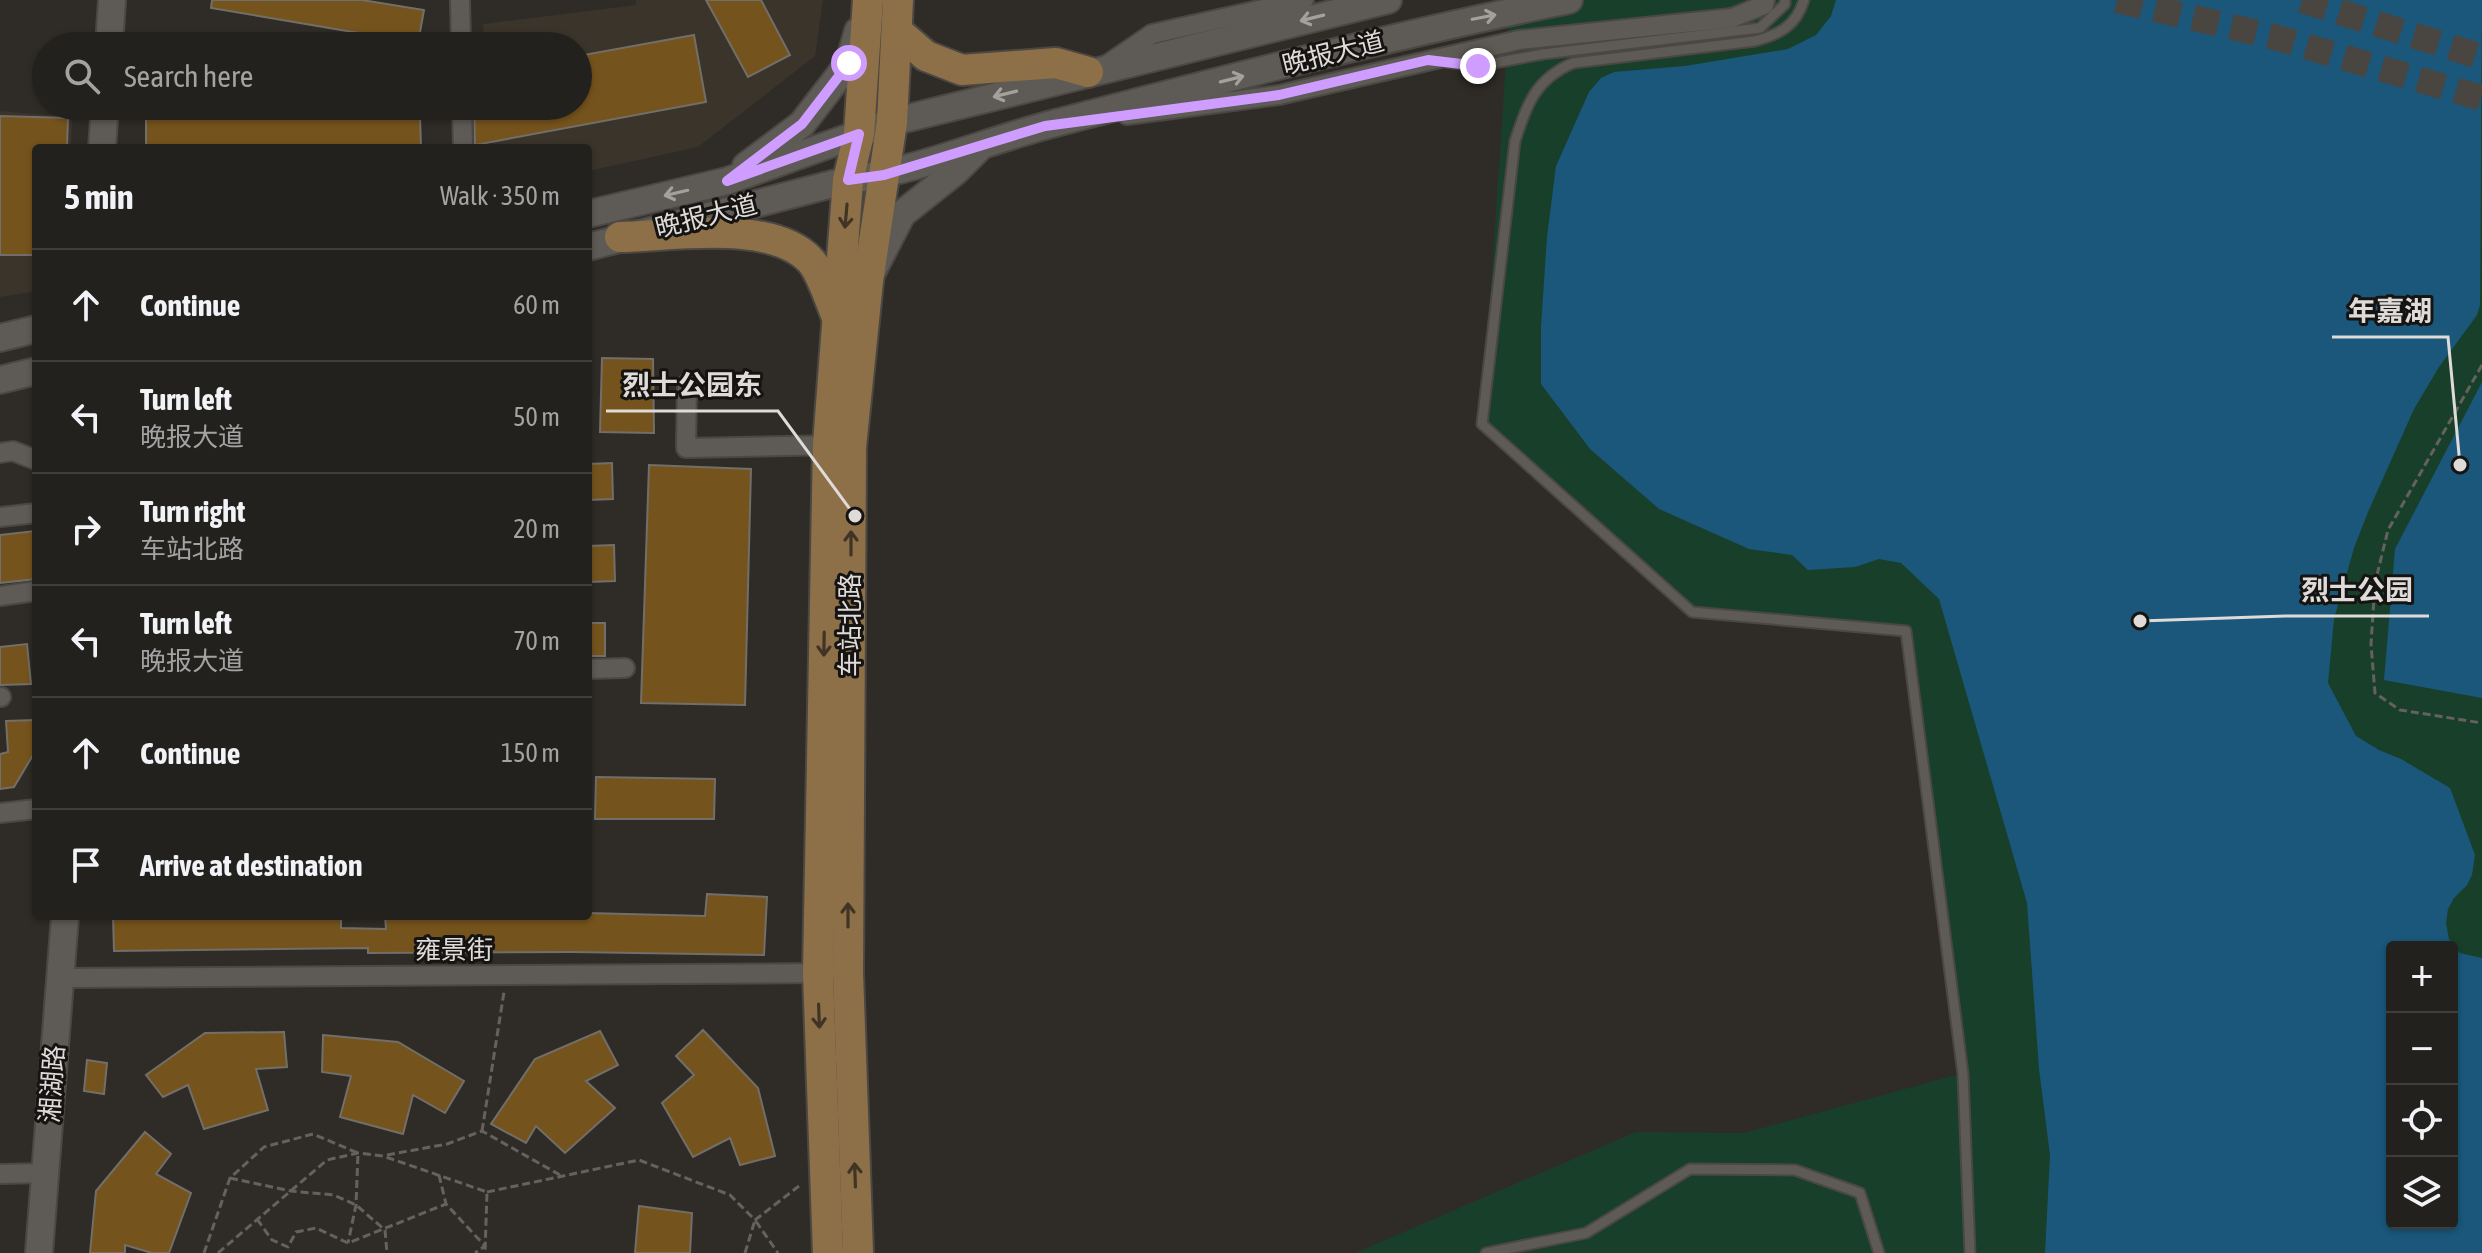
<!DOCTYPE html>
<html lang="en">
<head>
<meta charset="utf-8">
<style>
  body { margin:0; font-family:"Asap Condensed","Noto Sans SC",sans-serif; background:#2b2926; color:#f1f3f6 }
  .controls { position:absolute; right:24px; bottom:24px; display:grid; overflow:hidden; border-radius:8px; box-shadow:0 2px 6px #0004 }
  .controls button { width:72px; height:72px; display:grid; place-items:center; padding:0; border:0; border-bottom:2px solid #403e3b; background:#23211d; color:#f1f3f6; font:40px sans-serif }
  .stop { position:absolute; width:24px; height:24px; margin:-18px; border:6px solid #cf9dff; border-radius:50%; background:#fff }
  .stop.end { background:#cf9dff; border-color:#fff; box-shadow:0 2px 8px #0008 }
  .list { margin:0; padding:0; list-style:none }
  h2 { display:flex; justify-content:space-between; align-items:center; height:104px; margin:0; padding:0 32px; font-size:34px }
  h2 small { font-size:26px; font-weight:400; color:#a3a3a4 }
  .list li { display:grid; grid-template-columns:52px 1fr auto; gap:24px; align-items:center; box-sizing:border-box; height:112px; padding:0 32px; border-top:2px solid #403e3b }
  .list b { display:block; font-size:30px; white-space:nowrap }
  .list p { margin:0; font-size:26px; white-space:nowrap; color:#a3a3a4 }
  .list em { font-size:26px; font-style:normal; color:#a3a3a4 }
  .icon { flex:none; width:44px; height:44px; fill:none; stroke:currentColor; stroke-width:2; stroke-linecap:round; stroke-linejoin:round }
  .map { position:relative; flex:none; width:2482px; height:1253px; overflow:hidden }
  .search { position:absolute; background:#23211d; box-shadow:0 2px 6px #0004; left:32px; top:32px; width:560px; height:88px; display:flex; align-items:center; gap:20px; box-sizing:border-box; padding:0 28px; border-radius:44px; color:#a3a3a4; font-size:30px }
  .panel { position:absolute; background:#23211d; box-shadow:0 2px 6px #0004; left:32px; top:144px; width:560px; height:776px; border-radius:8px }
  .map>svg:first-child { display:block }
  .built { fill:#3b342b }
  .green { fill:#183f29; fill-rule:evenodd }
  .water { fill:#1a577a; fill-rule:evenodd }
  .building { fill:#75531c; stroke:#726e69; stroke-width:2 }
  .lines { fill:none; stroke-linecap:round; stroke-linejoin:round }
  .secondary-tunnel { stroke:#494642; stroke-width:26; stroke-dasharray:26 13; stroke-linecap:butt }
  .lane-casing { stroke:#4b4844; stroke-width:13 }
  .street-casing { stroke:#4b4844; stroke-width:22 }
  .secondary-casing { stroke:#4b4844; stroke-width:30 }
  .primary-casing { stroke:#4b4844; stroke-width:34 }
  .path { stroke:#65625d; stroke-width:3; stroke-dasharray:8 4; stroke-linecap:butt }
  .lane { stroke:#5e5a55; stroke-width:9 }
  .street { stroke:#5e5a55; stroke-width:18 }
  .secondary { stroke:#5e5a55; stroke-width:26 }
  .primary { stroke:#8e7048; stroke-width:30 }
  .oneway { stroke:#a4a19d }
  .oneway2 { stroke:#403425 }
  .route { stroke:#cf9dff; stroke-width:10 }
  .labels { text-anchor:middle; dominant-baseline:central; stroke-width:6; stroke-linejoin:round; paint-order:stroke }
  .street-label { font-size:26px; fill:#dedbd8; stroke:#161412 }
  .leader { fill:none; stroke:#dedbd8; stroke-width:3 }
  .callout-dot { fill:#dedbd8; stroke:#161412; stroke-width:3 }
  .callout-label { font-size:28px; text-anchor:middle; font-weight:bold; fill:#dedbd8; stroke:#161412; stroke-width:6; stroke-linejoin:round; paint-order:stroke }
</style>
</head>
<body>
<div class="map">
<svg width="2482" height="1253" viewBox="0 0 2482 1253">
  <rect width="100%" height="100%" fill="#2f2c27"/>
  <!-- built -->
  <g class="built">
    <polygon points="636,0 823,0 815,56 698,147 588,171 588,148 493,148 489,106 578,106 578,46 485,46 483,24 636,5"/>
    <polygon points="0,111 72,117 71,148 36,148 36,291 0,297"/>
  </g>
  <!-- green -->
  <path class="green" d="M1510 0H2482V1253H1355L1636 1132 1744 1133 1963 1073 1906 632 1692 612 1482 424ZM2392 947H2452V1223H2392Z"/>
  <!-- water -->
  <g class="water">
    <path d="M1836 0H2482L2480 305 2477 315 2439 367 2414 409 2368 512 2354 548 2334 619 2328 683 2356 736 2379 750 2401 759 2450 788 2475 855 2472 875 2467 885 2454 898 2448 909 2446 923 2449 939 2460 953 2482 958V1253H2045L2050 1155 2039 1069 2027 903 1939 599 1901 563 1879 559 1855 567 1808 570 1792 555 1749 549 1659 509 1590 449 1541 384V326L1547 237 1556 166 1589 92 1601 78 1614 72 1685 66 1788 49 1816 35 1831 16ZM2452 947V1223H2392V947Z"/>
    <polygon points="2482,382 2482,698 2384,680 2395,549"/>
  </g>
  <!-- building -->
  <g class="building">
    <polygon points="212,0 362,0 424,10 418,43 211,8"/>
    <polygon points="706,0 761,0 790,55 748,77"/>
    <polygon points="694,35 706,102 475,145 474,106 578,106 578,56"/>
    <polygon points="156,106 326,106 324,119 420,117 421,148 146,148 146,118 154,119"/>
    <polygon points="0,116 68,118 67,148 36,148 36,255 0,255"/>
    <polygon points="602,358 653,359 654,433 600,432"/>
    <polygon points="612,463 613,499 588,500 588,464"/>
    <polygon points="649,465 751,469 745,705 641,703"/>
    <polygon points="35,531 36,579 0,583 0,535"/>
    <polygon points="614,545 615,581 588,582 588,546"/>
    <rect x="588" y="623" width="17" height="33"/>
    <polygon points="27,644 31,684 0,685 0,647"/>
    <polygon points="36,720 33,755 14,787 0,789 0,754 8,752 6,721"/>
    <polygon points="596,777 715,779 714,819 595,819"/>
    <polygon points="707,894 767,897 764,955 572,952 368,953 368,948 114,951 113,916 341,916 341,928 386,929 385,916 588,916 588,913 705,916"/>
    <polygon points="703,1030 758,1088 775,1156 740,1165 730,1138 693,1157 662,1103 694,1075 676,1056"/>
    <polygon points="600,1031 618,1065 586,1081 615,1108 565,1153 536,1126 526,1143 491,1124 535,1059"/>
    <polygon points="284,1032 287,1067 256,1069 268,1110 204,1129 188,1085 163,1097 146,1075 205,1033"/>
    <polygon points="323,1035 398,1042 464,1081 445,1113 413,1095 403,1134 340,1117 351,1076 322,1072"/>
    <polygon points="87,1060 107,1063 104,1094 84,1091"/>
    <polygon points="145,1132 171,1154 156,1174 191,1193 169,1253 152,1253 125,1245 125,1253 90,1253 96,1191"/>
    <polygon points="639,1206 692,1213 690,1253 635,1253"/>
  </g>
  <g class="lines">
    <!-- secondary-tunnel -->
    <g class="secondary-tunnel">
      <polyline points="2117,0 2271,36 2482,98"/>
      <polyline points="2302,0 2482,57"/>
    </g>
    <!-- lane casing -->
    <g class="lane-casing">
      <g id="lane">
        <path d="M1804 0C1796 26 1780 34 1755 41L1573 63C1535 79 1527 105 1515 141L1482 424 1692 612 1906 631 1963 1074 1970 1253"/>
        <polyline points="1445,62 1478,66 1543,54 1760,28 1785,4 1785,0"/>
        <polyline points="1486,1253 1586,1233 1690,1169 1795,1170 1860,1193 1879,1253"/>
      </g>
    </g>
    <!-- street casing -->
    <g class="street-casing">
      <g id="street">
        <polyline points="460,0 461,46"/>
        <polyline points="1108,64 1152,34 1304,0"/>
        <polyline points="462,106 463,148"/>
        <polyline points="1127,115 1279,95 1519,40 1732,18 1764,5 1765,0"/>
        <polyline points="687,384 686,448 835,445"/>
        <polyline points="0,453 13,451 36,460"/>
        <polyline points="0,517 36,513"/>
        <polyline points="0,596 36,591"/>
        <polyline points="588,669 625,668"/>
        <polyline points="0,697 1,697"/>
        <polyline points="0,813 36,809"/>
        <polyline points="60,978 826,973"/>
        <polyline points="0,1174 45,1173"/>
      </g>
    </g>
    <!-- secondary casing -->
    <g class="secondary-casing">
      <g id="secondary">
        <polyline points="109,46 112,0"/>
        <polyline points="102,148 105,106"/>
        <polyline points="746,166 802,124 849,63 858,31"/>
        <polyline points="588,214 727,181 892,122 1388,0"/>
        <path d="M588 247 848 180C917 171 981 143 1048 125 1221 80 1394 35 1569 0"/>
        <polyline points="873,270 902,214 956,171 979,148"/>
        <polyline points="0,338 36,329"/>
        <polyline points="0,380 36,371"/>
        <polyline points="39,1253 65,916"/>
      </g>
    </g>
    <!-- primary casing -->
    <g class="primary-casing">
      <g id="primary">
        <polyline points="897,31 926,56 962,70 1056,63 1088,72"/>
        <path d="M620 237C672 236 771 219 810 260 820 270 830 300 836 315"/>
        <polyline points="828,1253 818,973 828,445 848,180 859,134 868,0"/>
        <polyline points="858,1253 848,973 851,447 868,281 892,122 898,0"/>
      </g>
    </g>
    <!-- path -->
    <g class="path">
      <polyline points="2482,365 2388,530 2375,583 2371,644 2375,693 2400,710 2482,723"/>
      <polyline points="482,1131 504,992"/>
      <polyline points="387,1155 447,1144 482,1131 560,1175"/>
      <polyline points="439,1175 446,1204 485,1246 475,1253"/>
      <polyline points="230,1178 291,1191 334,1195 356,1205 385,1230 387,1253"/>
      <polyline points="487,1192 639,1160 730,1195 755,1220 799,1186"/>
      <polyline points="257,1219 272,1240 288,1247 296,1232 316,1228 348,1243 446,1204"/>
      <polyline points="204,1253 230,1178 264,1147 313,1134 358,1153 356,1205 348,1243"/>
      <polyline points="218,1253 327,1160 358,1153 383,1156 487,1192 485,1253"/>
      <polyline points="745,1253 755,1220 778,1253"/>
    </g>
    <!-- lane -->
    <use href="#lane" class="lane"/>
    <!-- street -->
    <use href="#street" class="street"/>
    <!-- secondary -->
    <use href="#secondary" class="secondary"/>
    <!-- primary -->
    <use href="#primary" class="primary"/>
  </g>
  <!-- one-way arrows -->
  <defs><path id="oneway-shaft" d="M-6 0H5M1.5-3L5.5 0L1.5 3" fill="none" stroke-width="1.6" stroke-linecap="round" stroke-linejoin="round" transform="scale(2)"/></defs>
  <g class="oneway">
    <use href="#oneway-shaft" transform="translate(1484 17) rotate(-11)"/>
    <use href="#oneway-shaft" transform="translate(1312 18) rotate(166)"/>
    <use href="#oneway-shaft" transform="translate(1232 79) rotate(-14)"/>
    <use href="#oneway-shaft" transform="translate(1005 94) rotate(166)"/>
    <use href="#oneway-shaft" transform="translate(676 193) rotate(167)"/>
  </g>
  <g class="oneway2">
    <use href="#oneway-shaft" transform="translate(846 216) rotate(95)"/>
    <use href="#oneway-shaft" transform="translate(851 543) rotate(-90)"/>
    <use href="#oneway-shaft" transform="translate(824 644) rotate(91)"/>
    <use href="#oneway-shaft" transform="translate(848 915) rotate(-90)"/>
    <use href="#oneway-shaft" transform="translate(819 1016) rotate(88)"/>
    <use href="#oneway-shaft" transform="translate(855 1175) rotate(-92)"/>
  </g>
  <g class="lines">
    <!-- route -->
    <polyline class="route" points="849,63 802,124 727,181 859,134 848,180 884,175 1045,126 1279,95 1428,60 1478,66"/>
  </g>
  <g class="labels">
    <!-- street labels -->
    <g class="street-label">
      <text transform="translate(1333 53) rotate(-14)">晚报大道</text>
      <text transform="translate(706 216) rotate(-14)">晚报大道</text>
      <text transform="translate(850 625) rotate(-90)">车站北路</text>
      <text x="454" y="950">雍景街</text>
      <text transform="translate(52 1084) rotate(-86)">湘湖路</text>
    </g>
  </g>
  <!-- callouts -->
  <path class="leader" d="M2460 465L2448 337H2332M855 516L778 411H606M2140 621L2285 616H2429"/>
  <g class="callout-dot">
    <circle cx="2460" cy="465" r="8"/>
    <circle cx="855" cy="516" r="8"/>
    <circle cx="2140" cy="621" r="8"/>
  </g>
  <g class="callout-label">
    <text x="2390" y="321">年嘉湖</text>
    <text x="692" y="395">烈士公园东</text>
    <text x="2357" y="600">烈士公园</text>
  </g>
</svg>
<div class="controls">
<button>+</button>
<button>−</button>
<button><svg class="icon" aria-label="locate" viewBox="0 0 24 24"><circle cx="12" cy="12" r="6"/><path d="M12 2v4M12 18v4M2 12h4M18 12h4"/></svg></button>
<button><svg class="icon" aria-label="layers" viewBox="0 0 24 24"><path d="M12 4l9 5-9 5-9-5zM3 14l9 5 9-5"/></svg></button>
</div>
<div class="stop" style="left:849px;top:63px"></div>
<div class="stop end" style="left:1478px;top:66px"></div>
<div class="search"><svg class="icon" aria-label="search" viewBox="0 0 24 24"><circle cx="10" cy="10" r="6"/><path d="M15 15l6 6"/></svg>Search here</div>
<section class="panel">
<h2>5 min<small>Walk · 350 m</small></h2>
<ul class="list">
<li><svg class="icon" aria-label="ahead" viewBox="0 0 24 24"><path d="M12 20V5M6 11l6-6 6 6"/></svg><div><b>Continue</b></div><em>60 m</em></li>
<li><svg class="icon" aria-label="left" viewBox="0 0 24 24"><path d="M17 20v-9H6M10 6l-5 5 5 5"/></svg><div><b>Turn left</b><p>晚报大道</p></div><em>50 m</em></li>
<li><svg class="icon" aria-label="right" viewBox="0 0 24 24"><path d="M7 20v-9h11M14 6l5 5-5 5"/></svg><div><b>Turn right</b><p>车站北路</p></div><em>20 m</em></li>
<li><svg class="icon" aria-label="left" viewBox="0 0 24 24"><path d="M17 20v-9H6M10 6l-5 5 5 5"/></svg><div><b>Turn left</b><p>晚报大道</p></div><em>70 m</em></li>
<li><svg class="icon" aria-label="ahead" viewBox="0 0 24 24"><path d="M12 20V5M6 11l6-6 6 6"/></svg><div><b>Continue</b></div><em>150 m</em></li>
<li><svg class="icon" aria-label="arrive" viewBox="0 0 24 24"><path d="M6 21V4h12l-3 4 3 4H6"/></svg><div><b>Arrive at destination</b></div></li>
</ul>
</section>
</div>
</body>
</html>
